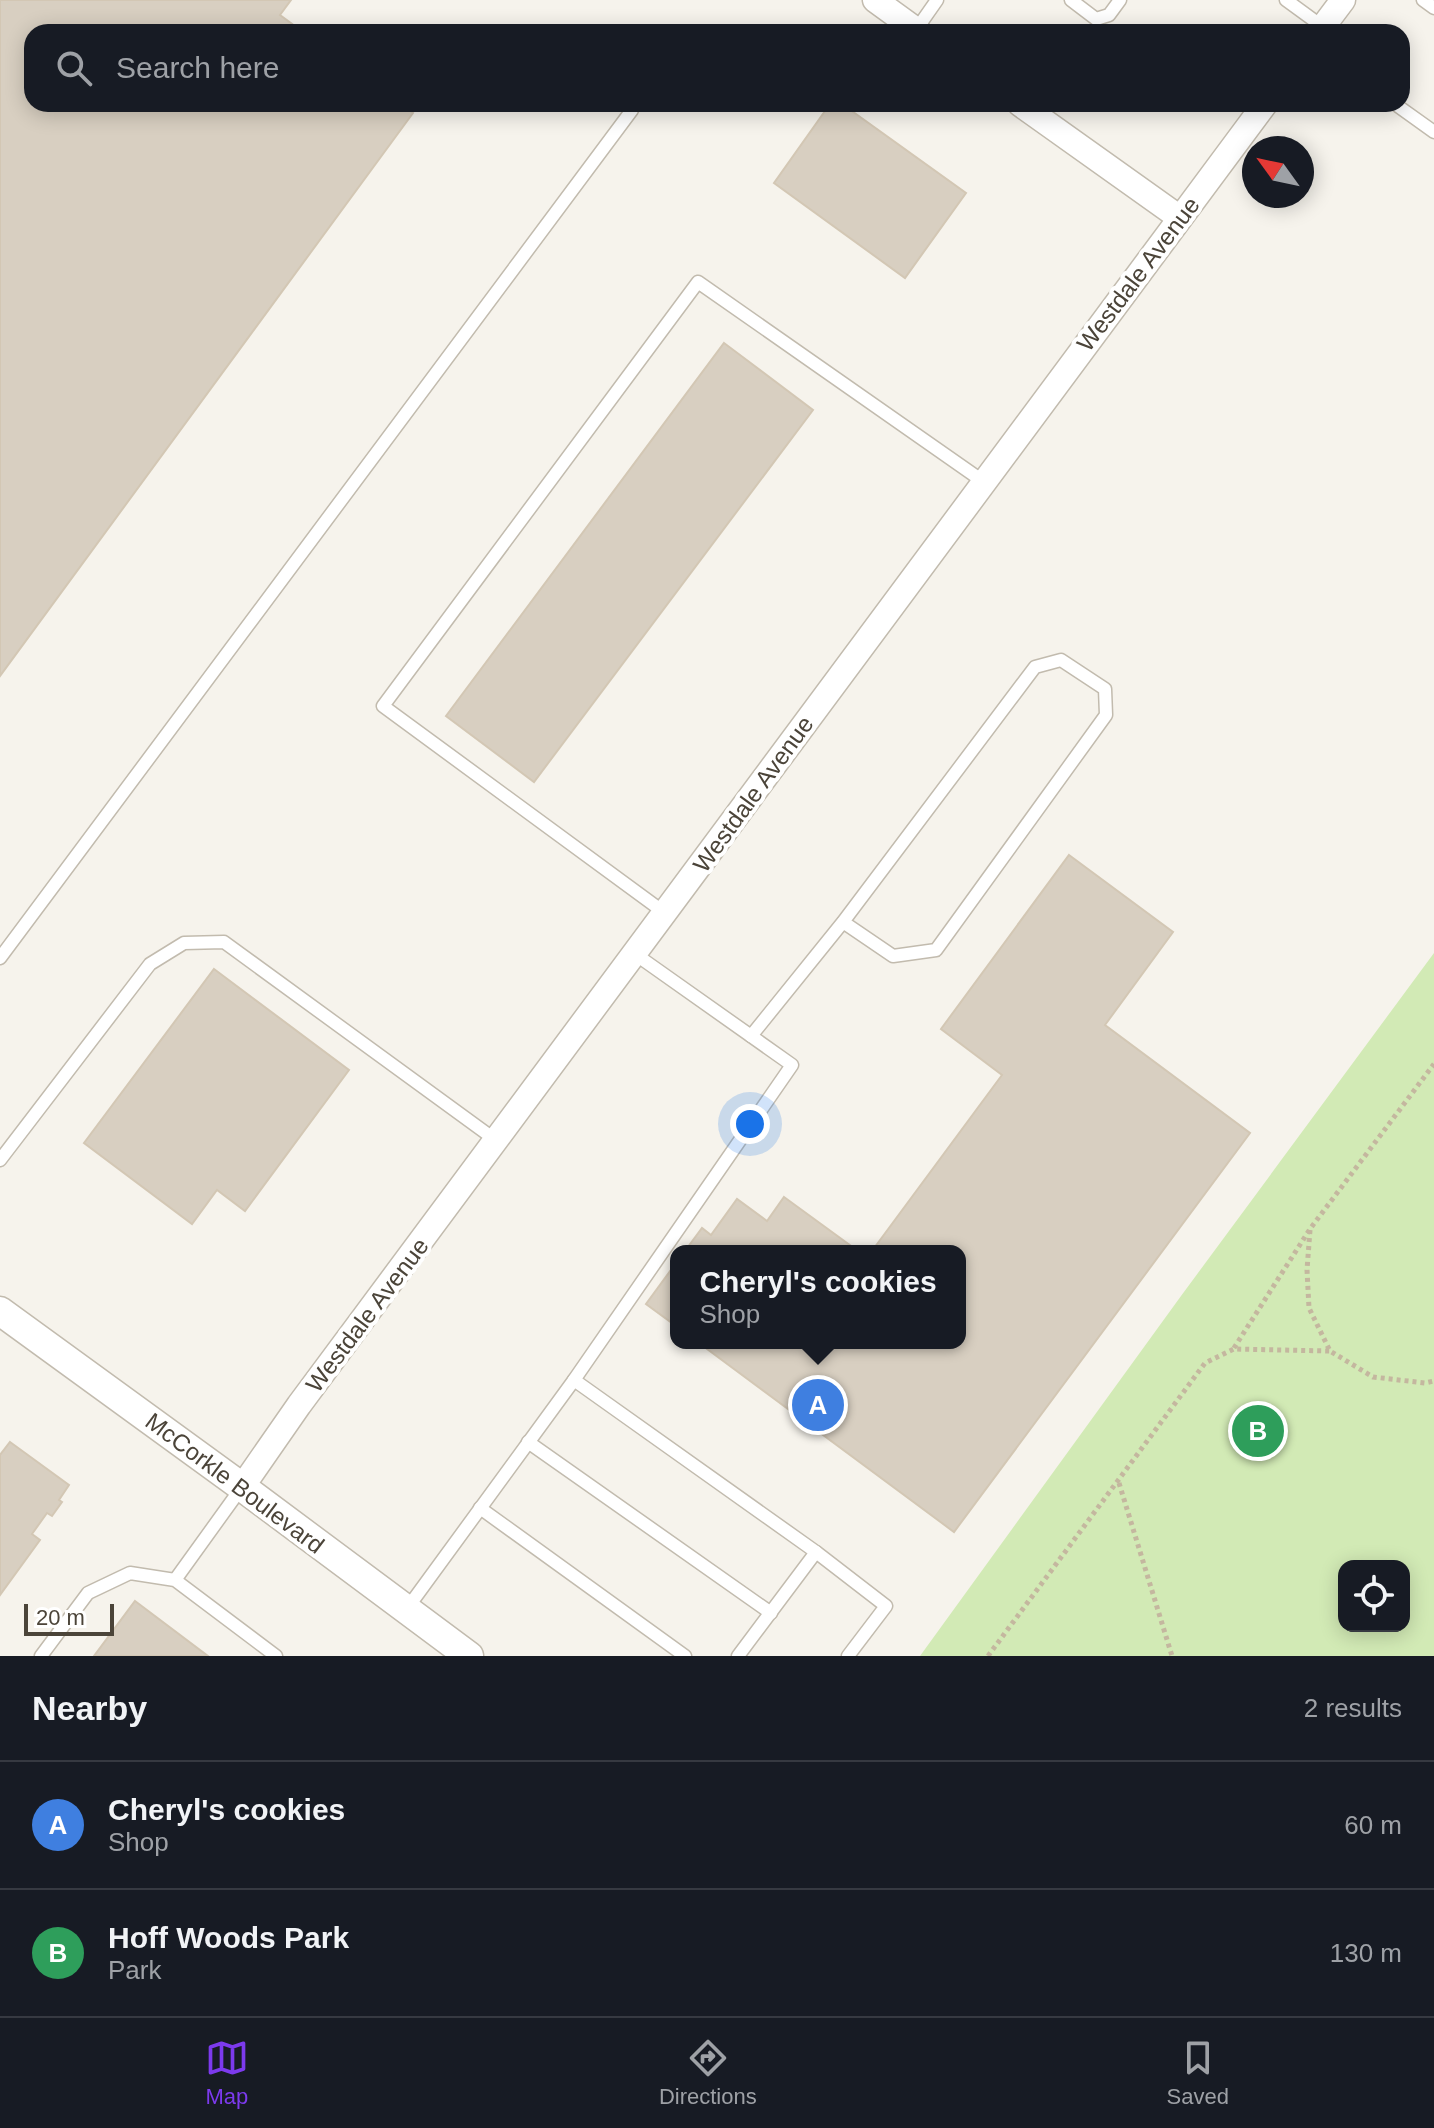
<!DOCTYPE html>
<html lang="en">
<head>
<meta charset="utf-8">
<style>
  body { margin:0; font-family:Helvetica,sans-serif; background:#242831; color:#f1f3f6 }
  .controls { position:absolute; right:24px; bottom:24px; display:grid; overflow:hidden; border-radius:16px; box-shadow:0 4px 20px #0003 }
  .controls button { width:72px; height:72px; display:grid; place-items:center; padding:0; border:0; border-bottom:2px solid #363941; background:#171b24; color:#f1f3f6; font:40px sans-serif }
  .compass { position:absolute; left:1242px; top:136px; width:72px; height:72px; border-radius:50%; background:#171b24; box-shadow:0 4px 20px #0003; rotate:303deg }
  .scale { position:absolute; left:24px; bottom:20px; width:90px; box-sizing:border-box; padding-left:8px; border:4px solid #4b4439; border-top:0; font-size:22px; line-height:28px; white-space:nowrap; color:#4b4439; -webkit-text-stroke:6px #fff; paint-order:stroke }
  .you { position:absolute; left:750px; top:1124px; width:28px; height:28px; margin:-20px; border:6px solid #fff; border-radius:50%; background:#1a73e8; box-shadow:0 0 0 12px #1a73e833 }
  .badge { display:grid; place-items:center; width:52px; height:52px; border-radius:50%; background:#7c3aed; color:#fff; font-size:26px; font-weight:700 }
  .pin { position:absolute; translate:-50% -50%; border:4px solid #fff; box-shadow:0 2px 8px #0006 }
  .popup { position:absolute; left:670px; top:1245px; width:296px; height:104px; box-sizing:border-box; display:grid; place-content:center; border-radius:16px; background:#171b24; filter:drop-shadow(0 2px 6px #0005); font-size:26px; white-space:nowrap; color:#9ea1a6 }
  .popup b { font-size:30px; color:#f1f3f6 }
  .popup::after { content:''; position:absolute; left:50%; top:100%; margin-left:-16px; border:16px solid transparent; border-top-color:#171b24 }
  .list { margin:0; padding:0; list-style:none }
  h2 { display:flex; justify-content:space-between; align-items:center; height:104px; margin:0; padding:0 32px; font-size:34px }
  h2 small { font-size:26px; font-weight:400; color:#9ea1a6 }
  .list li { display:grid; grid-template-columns:52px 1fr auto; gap:24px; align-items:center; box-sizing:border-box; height:128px; padding:0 32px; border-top:2px solid #363941 }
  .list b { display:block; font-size:30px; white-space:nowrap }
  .list p { margin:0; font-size:26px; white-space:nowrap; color:#9ea1a6 }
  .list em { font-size:26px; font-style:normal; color:#9ea1a6 }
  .icon { flex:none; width:44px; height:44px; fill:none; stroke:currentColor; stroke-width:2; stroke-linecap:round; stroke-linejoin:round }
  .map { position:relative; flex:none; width:1434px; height:1656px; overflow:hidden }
  .search { position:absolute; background:#171b24; box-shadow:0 4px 20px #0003; left:24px; right:24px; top:24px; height:88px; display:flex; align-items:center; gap:20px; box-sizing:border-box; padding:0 28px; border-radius:24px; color:#9ea1a6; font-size:30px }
  .sheet { height:360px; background:#171b24 }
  nav { display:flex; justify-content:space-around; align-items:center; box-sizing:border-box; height:112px; border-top:2px solid #363941; background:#171b24; font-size:22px; color:#9ea1a6 }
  nav a { display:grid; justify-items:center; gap:4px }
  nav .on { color:#7c3aed }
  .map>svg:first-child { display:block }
  .green { fill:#d2eab5; fill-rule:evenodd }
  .building { fill:#d8cfc1; stroke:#d3c7b4; stroke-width:2 }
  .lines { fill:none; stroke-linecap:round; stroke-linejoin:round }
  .service-casing { stroke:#c2bbae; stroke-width:15 }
  .minor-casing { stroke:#c2bbae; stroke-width:27 }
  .tertiary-casing { stroke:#c2bbae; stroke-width:31 }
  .path { stroke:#c4b79f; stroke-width:5; stroke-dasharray:4 4; stroke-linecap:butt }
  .service { stroke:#fff; stroke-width:12 }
  .minor { stroke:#fff; stroke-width:24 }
  .tertiary { stroke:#fff; stroke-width:28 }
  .labels { text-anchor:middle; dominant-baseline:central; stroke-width:8; stroke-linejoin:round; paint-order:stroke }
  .street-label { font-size:24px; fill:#4b4439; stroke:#fff }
</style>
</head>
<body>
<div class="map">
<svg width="1434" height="1656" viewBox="0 0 1434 1656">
  <rect width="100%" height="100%" fill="#f6f3ec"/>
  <!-- green -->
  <path class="green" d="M1434 953V1656H920L1181 1296ZM1344 1566H1404V1626H1344Z"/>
  <!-- building -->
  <g class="building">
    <polygon points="0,0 291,0 280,15 303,32 32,32 32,104 401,104 413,113 0,676"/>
    <polygon points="830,104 842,104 966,193 905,278 774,183"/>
    <polygon points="724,343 813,410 534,782 446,716"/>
    <polygon points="1069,855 1173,932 1105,1025 1250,1133 954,1532 699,1343 960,1343 960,1251 872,1251 1002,1075 941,1029"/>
    <polygon points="214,969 349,1070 245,1211 217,1190 192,1224 84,1143"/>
    <polygon points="784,1197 858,1251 685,1251 702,1228 711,1235 737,1199 767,1221"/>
    <polygon points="676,1263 676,1326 646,1304"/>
    <polygon points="10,1442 69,1485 59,1500 62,1502 52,1516 47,1513 32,1534 40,1540 0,1595 0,1455"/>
    <polygon points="135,1601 208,1656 94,1656"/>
  </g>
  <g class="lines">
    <!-- service casing -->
    <g class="service-casing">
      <g id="service">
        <polyline points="1071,0 1096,19 1109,15 1120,0"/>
        <polyline points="1286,0 1323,27"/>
        <polyline points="1423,0 1434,8"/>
        <polyline points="916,30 937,0"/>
        <polyline points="1395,104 1434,132"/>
        <polyline points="665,913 383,706 698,282 984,482"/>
        <polyline points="0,958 632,110"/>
        <polyline points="751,1036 843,922 1035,667 1061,660 1105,689 1106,715 936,950 893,956 843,922"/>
        <polyline points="0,1160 150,964 184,943 224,942 497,1141"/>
        <polyline points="574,1380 792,1065 635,954"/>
        <polyline points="528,1442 771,1613"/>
        <polyline points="480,1508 685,1656"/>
        <polyline points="816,1552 886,1606 848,1656"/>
        <polyline points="175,1580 242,1487"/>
        <polyline points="406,1610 574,1380 816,1552 738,1656"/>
        <polyline points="41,1656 88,1593 130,1573 175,1580 276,1656"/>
      </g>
    </g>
    <!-- minor casing -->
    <g class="minor-casing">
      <g id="minor">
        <polyline points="875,0 919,32"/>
        <polyline points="1319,32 1343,0"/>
        <polyline points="1020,104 1180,218"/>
        <polyline points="242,1487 299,1405 1265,104"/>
      </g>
    </g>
    <!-- tertiary casing -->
    <g class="tertiary-casing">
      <polyline id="tertiary" points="0,1311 242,1487 469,1656"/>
    </g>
    <!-- path -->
    <g class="path">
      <polyline points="1310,1230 1307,1270 1309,1308 1330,1351 1373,1377 1425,1383 1434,1381"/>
      <polyline points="1234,1348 1310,1229 1434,1064"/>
      <polyline points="1119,1483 1172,1656"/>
      <polyline points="988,1656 1205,1363 1234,1349 1330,1351"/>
    </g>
    <!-- service -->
    <use href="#service" class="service"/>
    <!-- minor -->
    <use href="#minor" class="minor"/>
    <!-- tertiary -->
    <use href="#tertiary" class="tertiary"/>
  </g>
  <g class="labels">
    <!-- street labels -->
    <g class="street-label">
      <text transform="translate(1138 274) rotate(-53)">Westdale Avenue</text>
      <text transform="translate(753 794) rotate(-54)">Westdale Avenue</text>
      <text transform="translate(367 1315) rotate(-53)">Westdale Avenue</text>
      <text transform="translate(235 1483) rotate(37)">McCorkle Boulevard</text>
    </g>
  </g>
</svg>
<div class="controls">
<button><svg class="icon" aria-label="locate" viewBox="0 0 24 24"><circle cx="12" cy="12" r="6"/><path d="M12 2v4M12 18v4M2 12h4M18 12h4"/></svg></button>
</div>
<svg class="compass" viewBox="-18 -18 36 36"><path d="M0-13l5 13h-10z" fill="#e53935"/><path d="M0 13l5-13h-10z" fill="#9ea1a6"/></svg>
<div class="scale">20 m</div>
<div class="you"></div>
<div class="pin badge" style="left:818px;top:1405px;background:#3f7fe0">A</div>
<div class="popup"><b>Cheryl's cookies</b>Shop</div>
<div class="pin badge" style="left:1258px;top:1431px;background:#2e9e5b">B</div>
<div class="search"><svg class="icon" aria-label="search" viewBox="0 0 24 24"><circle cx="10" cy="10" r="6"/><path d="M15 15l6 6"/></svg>Search here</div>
</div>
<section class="sheet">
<h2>Nearby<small>2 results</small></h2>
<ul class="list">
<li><span class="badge" style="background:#3f7fe0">A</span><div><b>Cheryl's cookies</b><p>Shop</p></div><em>60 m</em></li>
<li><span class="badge" style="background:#2e9e5b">B</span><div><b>Hoff Woods Park</b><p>Park</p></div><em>130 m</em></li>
</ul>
</section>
<nav>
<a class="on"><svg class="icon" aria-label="map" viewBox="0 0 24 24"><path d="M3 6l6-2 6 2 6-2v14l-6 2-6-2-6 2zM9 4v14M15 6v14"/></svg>Map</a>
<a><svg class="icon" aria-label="directions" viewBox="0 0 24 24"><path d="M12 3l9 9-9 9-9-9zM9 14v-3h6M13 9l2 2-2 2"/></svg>Directions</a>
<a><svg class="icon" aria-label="saved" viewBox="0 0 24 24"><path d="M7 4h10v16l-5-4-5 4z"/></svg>Saved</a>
</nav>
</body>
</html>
